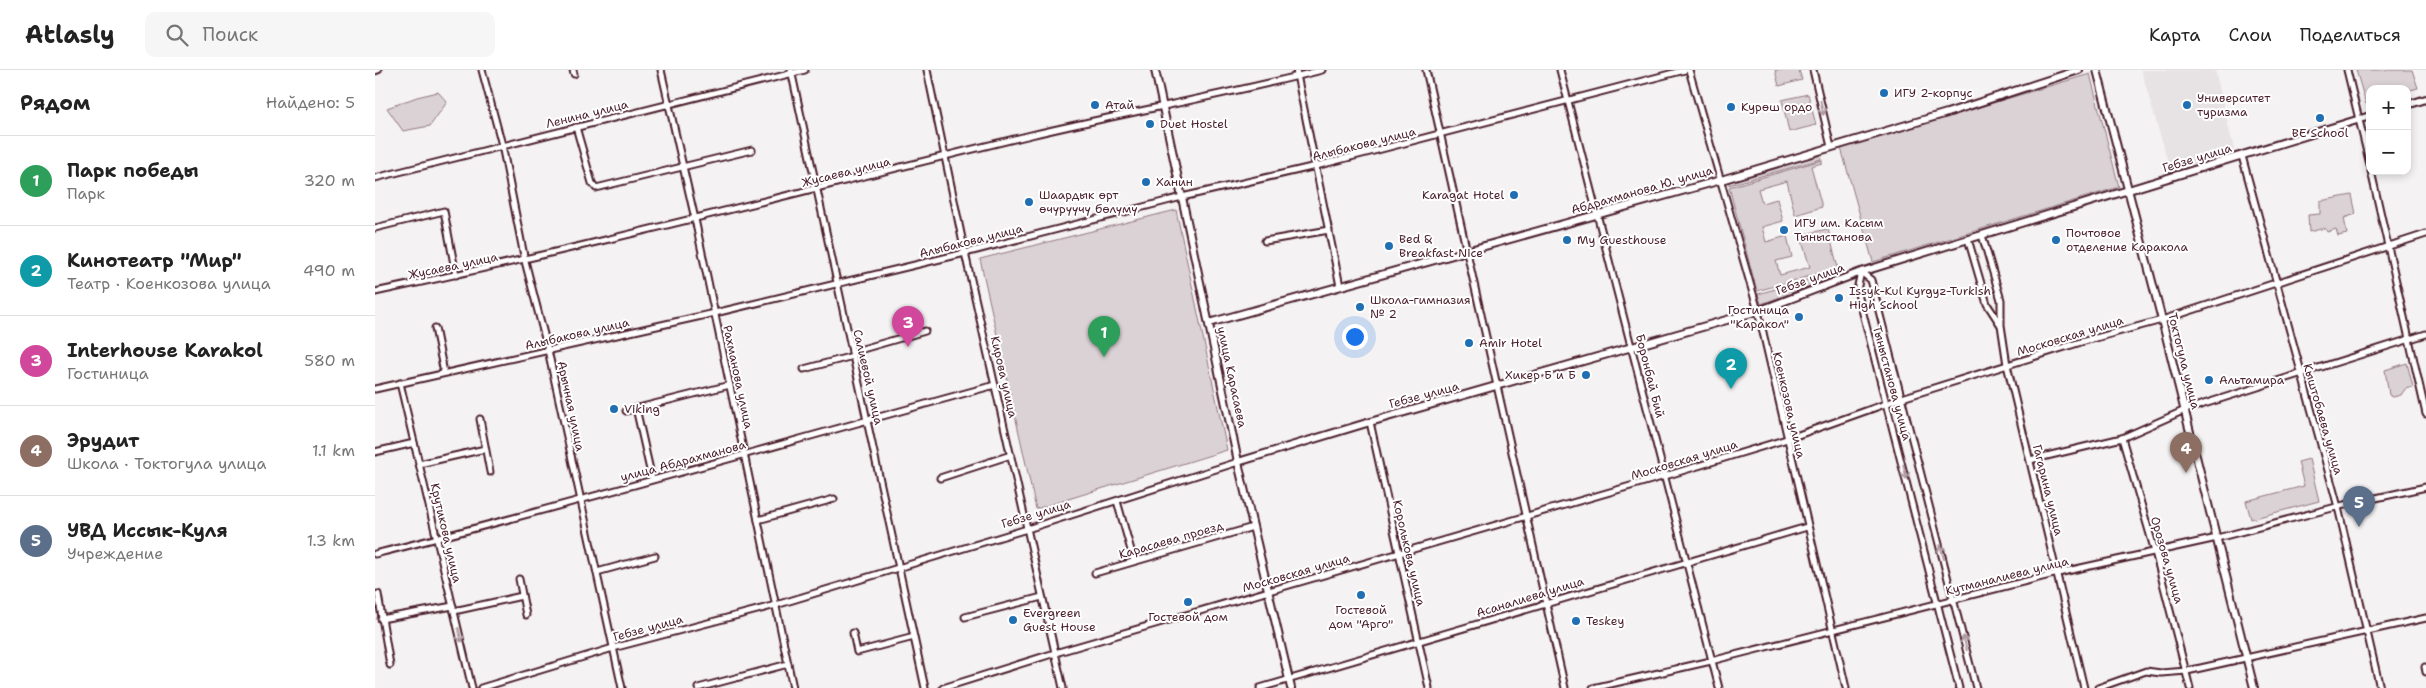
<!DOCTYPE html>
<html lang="ru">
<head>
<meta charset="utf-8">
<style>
  body { margin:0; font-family:"Shantell Sans",sans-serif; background:#f6f6f6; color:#222 }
  .controls { position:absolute; right:15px; top:15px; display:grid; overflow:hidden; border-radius:10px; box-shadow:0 2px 8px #0003 }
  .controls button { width:45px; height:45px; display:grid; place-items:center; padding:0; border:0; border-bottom:1px solid #e0e0e0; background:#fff; color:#222; font:25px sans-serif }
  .you { position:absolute; left:979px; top:266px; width:18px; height:18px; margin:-12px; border:4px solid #fff; border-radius:50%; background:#1a73e8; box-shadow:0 0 0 8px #1a73e833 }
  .badge { display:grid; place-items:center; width:32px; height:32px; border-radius:50%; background:#111827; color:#fff; font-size:16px; font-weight:700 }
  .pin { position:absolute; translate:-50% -41px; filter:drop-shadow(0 1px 2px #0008) }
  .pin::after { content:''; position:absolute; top:26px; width:18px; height:15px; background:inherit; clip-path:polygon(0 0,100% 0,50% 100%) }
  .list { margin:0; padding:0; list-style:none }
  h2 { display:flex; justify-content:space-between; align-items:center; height:65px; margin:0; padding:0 20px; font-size:21px }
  h2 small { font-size:16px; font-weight:400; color:#767676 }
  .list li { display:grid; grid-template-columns:32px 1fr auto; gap:15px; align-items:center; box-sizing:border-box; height:90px; padding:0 20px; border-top:1px solid #e0e0e0 }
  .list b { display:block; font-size:19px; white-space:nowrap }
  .list p { margin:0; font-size:16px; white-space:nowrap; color:#767676 }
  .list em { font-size:16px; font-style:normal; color:#767676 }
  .icon { flex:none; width:28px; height:28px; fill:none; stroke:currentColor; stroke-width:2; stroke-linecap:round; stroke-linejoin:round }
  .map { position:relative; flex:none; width:2051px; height:618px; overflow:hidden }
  header { display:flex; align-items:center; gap:30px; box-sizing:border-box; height:70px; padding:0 25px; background:#fff; border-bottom:1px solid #e0e0e0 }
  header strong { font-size:24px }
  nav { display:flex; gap:28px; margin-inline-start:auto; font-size:18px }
  .search { width:350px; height:45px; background:#f6f6f6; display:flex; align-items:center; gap:12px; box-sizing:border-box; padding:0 18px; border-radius:10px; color:#767676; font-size:19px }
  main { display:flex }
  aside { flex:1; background:#fff }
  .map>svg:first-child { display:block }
  .built { fill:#e7e2e3 }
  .green { fill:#dbd2d5; stroke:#927880 }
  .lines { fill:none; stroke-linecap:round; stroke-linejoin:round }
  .minor-casing { stroke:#4a1f2b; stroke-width:9 }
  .major-casing { stroke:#4a1f2b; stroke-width:10 }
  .minor { stroke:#fff; stroke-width:5 }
  .major { stroke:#fff; stroke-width:6 }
  .oneway { stroke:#ae9aa0 }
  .poi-dot { fill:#1f6fb2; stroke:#fff; stroke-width:2 }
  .labels { text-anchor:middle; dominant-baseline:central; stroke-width:4; stroke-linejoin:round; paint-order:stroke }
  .poi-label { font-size:12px; fill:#4a1f2b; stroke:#fff; text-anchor:start }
  .street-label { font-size:12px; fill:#4a1f2b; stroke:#fff }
</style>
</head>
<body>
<header>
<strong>Atlasly</strong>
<div class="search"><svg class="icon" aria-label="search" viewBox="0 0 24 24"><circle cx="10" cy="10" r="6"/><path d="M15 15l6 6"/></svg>Поиск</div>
<nav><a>Карта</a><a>Слои</a><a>Поделиться</a></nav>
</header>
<main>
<aside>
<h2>Рядом<small>Найдено: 5</small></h2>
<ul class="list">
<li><span class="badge" style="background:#2e9e5b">1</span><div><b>Парк победы</b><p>Парк</p></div><em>320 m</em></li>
<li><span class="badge" style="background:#0f9aa8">2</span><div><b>Кинотеатр &quot;Мир&quot;</b><p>Театр · Коенкозова улица</p></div><em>490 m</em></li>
<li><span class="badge" style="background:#d1479c">3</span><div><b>Interhouse Karakol</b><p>Гостиница</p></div><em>580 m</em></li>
<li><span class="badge" style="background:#8d6e63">4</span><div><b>Эрудит</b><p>Школа · Токтогула улица</p></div><em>1.1 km</em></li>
<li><span class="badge" style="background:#5c6f8a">5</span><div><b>УВД Иссык-Куля</b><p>Учреждение</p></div><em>1.3 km</em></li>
</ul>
</aside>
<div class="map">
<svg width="2051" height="618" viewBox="0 0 2051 618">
  <rect width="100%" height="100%" fill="#f4f2f2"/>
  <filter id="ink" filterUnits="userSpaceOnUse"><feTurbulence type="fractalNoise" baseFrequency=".02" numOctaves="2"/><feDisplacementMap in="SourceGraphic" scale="10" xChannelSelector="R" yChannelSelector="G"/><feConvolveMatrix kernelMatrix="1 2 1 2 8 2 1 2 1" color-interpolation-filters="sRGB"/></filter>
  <g filter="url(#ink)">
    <!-- built -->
    <polygon class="built" points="1766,0 1840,0 1859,80 1796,102"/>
    <!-- green -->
    <g class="green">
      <polygon points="1400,0 1424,0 1427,10 1404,16"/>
      <polygon points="1981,0 2037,0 2043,18 2032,21 2032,19 1995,19 1995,32 1991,34"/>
      <polygon points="1715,4 1744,117 1498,192 1466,78"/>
      <polygon points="63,22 72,32 55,56 28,61 12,38 42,27"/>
      <polygon points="1433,24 1441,55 1414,62 1407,30"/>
      <polygon points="1445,84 1446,89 1354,115 1354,112"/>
      <polygon points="1447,90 1447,93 1436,96 1447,137 1420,145 1412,111 1383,119 1387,133 1402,129 1408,151 1387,157 1391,172 1412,166 1417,187 1401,191 1405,205 1435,197 1425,165 1453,159 1463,198 1382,221 1354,117"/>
      <polygon points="1977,125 1981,144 1969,148 1972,164 1963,166 1961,159 1952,162 1950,158 1934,162 1933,145 1945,144 1945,131"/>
      <polygon points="801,140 852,380 661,439 605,189"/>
      <polygon points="1463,201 1465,205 1386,234 1383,224"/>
      <polygon points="2032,293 2038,317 2030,319 2026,325 2018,327 2014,325 2010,300"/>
      <polygon points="1934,389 1944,431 1876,449 1871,431 1929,416 1923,392"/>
    </g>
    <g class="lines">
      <!-- minor casing -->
      <g class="minor-casing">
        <g id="minor">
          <polyline points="107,0 127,75 150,191 173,280 247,618"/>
          <polyline points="198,0 199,4"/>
          <polyline points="286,0 320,149 418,618"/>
          <polyline points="416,0 550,618"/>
          <polyline points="552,0 590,183 688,618"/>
          <polyline points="921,0 965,216"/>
          <polyline points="1051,0 1190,618"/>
          <polyline points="1185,0 1344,618"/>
          <polyline points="1314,0 1383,241 1471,618"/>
          <polyline points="1438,0 1456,77"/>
          <polyline points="1972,0 1995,95"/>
          <polyline points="0,1 3,0"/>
          <polyline points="201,57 217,113 221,118 377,80"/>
          <polyline points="1867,86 1963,437 2005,618"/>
          <polyline points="1996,101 2051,344"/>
          <polyline points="0,108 430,0"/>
          <polyline points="0,158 69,141 81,205"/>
          <polyline points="1607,165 1626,230 1626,255 1632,295 1709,618"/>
          <polyline points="1593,169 1612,234 1625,254"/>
          <polyline points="890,171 954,160"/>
          <path d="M0 222C220 176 437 118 656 65 753 42 851 25 947 0"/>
          <polyline points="60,258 69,303"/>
          <polyline points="477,282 550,261"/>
          <polyline points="429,299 478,286"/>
          <polyline points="25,313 97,618"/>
          <polyline points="0,319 340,243 590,183 807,127 941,96 1310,0"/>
          <polyline points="261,338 277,409"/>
          <polyline points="251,341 355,315"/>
          <polyline points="105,349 115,402"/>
          <polyline points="995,352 1054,618"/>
          <polyline points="1747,368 1780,482 1815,618"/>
          <polyline points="0,382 39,373"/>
          <polyline points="1655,390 1747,368 1810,340 2051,264"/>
          <polyline points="44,394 110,379"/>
          <polyline points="565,408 636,385"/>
          <polyline points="742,431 759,491"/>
          <polyline points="383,450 459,429"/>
          <path d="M0 484C208 432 414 371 620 315"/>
          <polyline points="222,502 280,486"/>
          <polyline points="720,503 878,457"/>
          <polyline points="144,509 151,545"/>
          <polyline points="3,524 15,595"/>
          <polyline points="79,541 147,526"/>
          <polyline points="590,547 667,527"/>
          <polyline points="6,549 78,536"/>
          <polyline points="478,563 482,582 539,567"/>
          <polyline points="2050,597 2051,602"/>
          <polyline points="106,618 238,578 401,535 652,459 863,392"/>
          <polyline points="323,618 413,594"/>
          <polyline points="568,618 680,583 1290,406 1412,369 1527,328 1706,272 1787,250 2051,164"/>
          <polyline points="885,618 1432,457"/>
          <polyline points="1218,618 1336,591 1683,503 1842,468 1969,435 2051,417"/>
          <polyline points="1584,618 1482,220 1486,202 1496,210 1601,618"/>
          <polyline points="1723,618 1771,601 1786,603 1812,601 2051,548"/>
        </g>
      </g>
      <!-- major casing -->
      <g class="major-casing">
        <g id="major">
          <polyline points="780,0 865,401 916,618"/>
          <polyline points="1722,0 1787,250 1879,618"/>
          <polyline points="2032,35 2051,29"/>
          <polyline points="834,253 1346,110 1572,43 1704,0"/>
          <polyline points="863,392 995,352 1383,241 1486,202 1995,46"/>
        </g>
      </g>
      <!-- minor -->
      <use href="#minor" class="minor"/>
      <!-- major -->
      <use href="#major" class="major"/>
    </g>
    <!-- one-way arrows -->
    <defs><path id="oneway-shaft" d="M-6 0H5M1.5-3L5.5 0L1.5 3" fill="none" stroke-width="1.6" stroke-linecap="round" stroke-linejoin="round" transform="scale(1.25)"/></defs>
    <g class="oneway">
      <use href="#oneway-shaft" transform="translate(1447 38) rotate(78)"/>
      <use href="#oneway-shaft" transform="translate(1530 402) rotate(76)"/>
      <use href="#oneway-shaft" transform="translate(1567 482) rotate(-105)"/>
      <use href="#oneway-shaft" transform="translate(85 565) rotate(77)"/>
      <use href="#oneway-shaft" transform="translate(1590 573) rotate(-104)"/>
    </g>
  </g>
  <!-- markers -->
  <g class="poi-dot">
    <circle cx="1509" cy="23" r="5"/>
    <circle cx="720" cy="35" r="5"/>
    <circle cx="1812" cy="35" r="5"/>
    <circle cx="1356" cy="37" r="5"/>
    <circle cx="1945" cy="48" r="5"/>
    <circle cx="775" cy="54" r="5"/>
    <circle cx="771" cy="112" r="5"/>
    <circle cx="1139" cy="125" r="5"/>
    <circle cx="654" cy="132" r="5"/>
    <circle cx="1409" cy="160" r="5"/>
    <circle cx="1192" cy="170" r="5"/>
    <circle cx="1681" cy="170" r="5"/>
    <circle cx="1014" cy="176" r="5"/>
    <circle cx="1464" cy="228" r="5"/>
    <circle cx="985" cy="237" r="5"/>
    <circle cx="1424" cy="247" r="5"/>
    <circle cx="1094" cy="273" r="5"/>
    <circle cx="1211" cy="305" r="5"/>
    <circle cx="1834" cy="310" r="5"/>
    <circle cx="239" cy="339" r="5"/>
    <circle cx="986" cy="525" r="5"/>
    <circle cx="813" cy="532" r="5"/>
    <circle cx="638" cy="550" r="5"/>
    <circle cx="1201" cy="551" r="5"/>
  </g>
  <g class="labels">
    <!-- poi labels -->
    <g class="poi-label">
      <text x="1519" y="23">ИГУ 2-корпус</text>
      <text x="1822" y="28">Университет<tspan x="1822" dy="14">туризма</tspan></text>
      <text x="730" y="35">Атай</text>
      <text x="1366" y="37">Курөш ордо</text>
      <text x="785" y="54">Duet Hostel</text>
      <text x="1945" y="63" text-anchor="middle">BE School</text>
      <text x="781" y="112">Ханин</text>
      <text x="664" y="125">Шаардык өрт<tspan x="664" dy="14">өчүрүүчү бөлүмү</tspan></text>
      <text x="1129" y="125" text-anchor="end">Karagat Hotel</text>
      <text x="1419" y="153">ИГУ им. Касым<tspan x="1419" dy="14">Тыныстанова</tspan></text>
      <text x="1691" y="163">Почтовое<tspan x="1691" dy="14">отделение Каракола</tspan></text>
      <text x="1024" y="169">Bed &amp;<tspan x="1024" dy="14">Breakfast Nice</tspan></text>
      <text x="1202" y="170">My Guesthouse</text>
      <text x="1474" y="221">Issyk-Kul Kyrgyz-Turkish<tspan x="1474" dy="14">High School</tspan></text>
      <text x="995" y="230">Школа-гимназия<tspan x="995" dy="14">№ 2</tspan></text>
      <text x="1414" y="240" text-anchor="end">Гостиница<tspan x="1414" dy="14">"Каракол"</tspan></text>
      <text x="1104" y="273">Amir Hotel</text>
      <text x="1201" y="305" text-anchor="end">Хикер Б и Б</text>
      <text x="1844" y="310">Альтамира</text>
      <text x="249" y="339">Viking</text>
      <text x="986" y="540" text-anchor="middle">Гостевой<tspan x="986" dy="14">дом "Арго"</tspan></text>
      <text x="648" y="543">Evergreen<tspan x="648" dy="14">Guest House</tspan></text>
      <text x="813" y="547" text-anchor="middle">Гостевой дом</text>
      <text x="1211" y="551">Teskey</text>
    </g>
    <!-- street labels -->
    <g class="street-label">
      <text transform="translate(212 44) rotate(-14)">Ленина улица</text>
      <text transform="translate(989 74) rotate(-14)">Алыбакова улица</text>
      <text transform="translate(1822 88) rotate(-17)">Гебзе улица</text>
      <text transform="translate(471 102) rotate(-14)">Жусаева улица</text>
      <text transform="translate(1267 120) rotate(-16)">Абдрахманова Ю. улица</text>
      <text transform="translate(596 171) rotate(-14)">Алыбакова улица</text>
      <text transform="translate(78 196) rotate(-12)">Жусаева улица</text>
      <text transform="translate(1435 209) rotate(-20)">Гебзе улица</text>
      <text transform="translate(202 264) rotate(-13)">Алыбакова улица</text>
      <text transform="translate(1695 266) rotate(-17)">Московская улица</text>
      <text transform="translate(1809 291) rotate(76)">Токтогула улица</text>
      <text transform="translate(1275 306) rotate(76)">Боронбай Бий</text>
      <text transform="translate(363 307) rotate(78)">Рахманова улица</text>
      <text transform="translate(493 307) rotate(77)">Салиевой улица</text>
      <text transform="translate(629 307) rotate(77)">Кирова улица</text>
      <text transform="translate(857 307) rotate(78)">улица Карасаева</text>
      <text transform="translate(1517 313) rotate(75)">Тыныстанова улица</text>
      <text transform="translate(1049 325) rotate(-15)">Гебзе улица</text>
      <text transform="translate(1414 335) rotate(77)">Коенкозова улица</text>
      <text transform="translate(196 336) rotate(78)">Арычная улица</text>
      <text transform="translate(1948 349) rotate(74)">Кыштобаева улица</text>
      <text transform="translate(1309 390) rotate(-17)">Московская улица</text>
      <text transform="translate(308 391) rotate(-15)">улица Абдрахманова</text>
      <text transform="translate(1673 420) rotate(76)">Гагарина улица</text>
      <text transform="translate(661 444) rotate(-17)">Гебзе улица</text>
      <text transform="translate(71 463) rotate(77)">Крутикова улица</text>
      <text transform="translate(796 470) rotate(-16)">Карасаева проезд</text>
      <text transform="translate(1034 483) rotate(77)">Королькова улица</text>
      <text transform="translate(1792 490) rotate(74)">Орозова улица</text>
      <text transform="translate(921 503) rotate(-16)">Московская улица</text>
      <text transform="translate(1632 506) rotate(-14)">Кутманалиева улица</text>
      <text transform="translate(1155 527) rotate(-17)">Асаналиева улица</text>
      <text transform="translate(273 558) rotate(-15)">Гебзе улица</text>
    </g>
  </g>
</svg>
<div class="controls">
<button>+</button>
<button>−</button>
</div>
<div class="you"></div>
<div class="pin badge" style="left:729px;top:287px;background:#2e9e5b">1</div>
<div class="pin badge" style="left:1356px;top:319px;background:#0f9aa8">2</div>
<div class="pin badge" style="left:533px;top:277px;background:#d1479c">3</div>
<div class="pin badge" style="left:1811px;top:403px;background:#8d6e63">4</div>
<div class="pin badge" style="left:1984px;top:457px;background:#5c6f8a">5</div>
</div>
</main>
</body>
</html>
